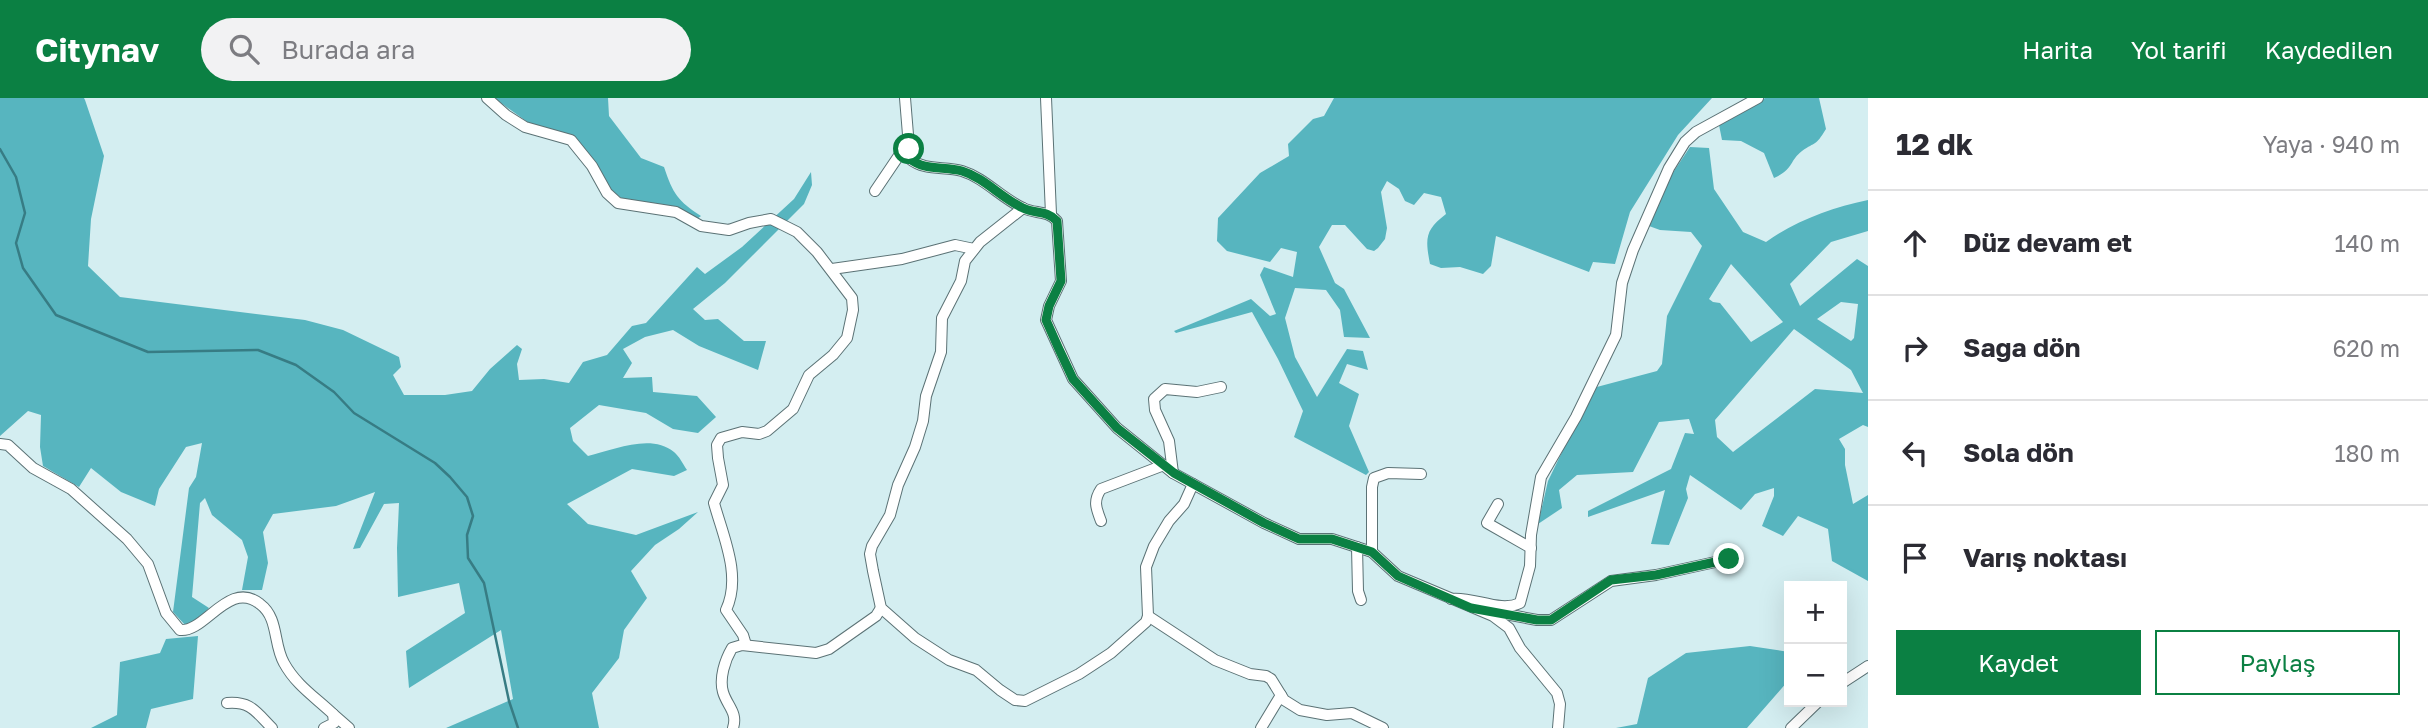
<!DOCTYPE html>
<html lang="tr">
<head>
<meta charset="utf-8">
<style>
  body { margin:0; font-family:"Golos Text",sans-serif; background:#f2f2f3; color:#2b2b33 }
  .controls { position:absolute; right:21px; bottom:21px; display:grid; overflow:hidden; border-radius:0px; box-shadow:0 7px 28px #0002 }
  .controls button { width:63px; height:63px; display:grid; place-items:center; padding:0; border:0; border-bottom:2px solid #e1e1e2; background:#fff; color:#2b2b33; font:35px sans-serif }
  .stop { position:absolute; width:21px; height:21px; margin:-16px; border:5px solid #0b8043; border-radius:50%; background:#fff }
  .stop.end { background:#0b8043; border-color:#fff; box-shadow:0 2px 7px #0008 }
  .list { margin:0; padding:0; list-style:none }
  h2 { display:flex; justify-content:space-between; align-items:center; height:91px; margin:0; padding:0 28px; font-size:30px }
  h2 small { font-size:23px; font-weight:400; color:#7c7c81 }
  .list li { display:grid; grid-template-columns:46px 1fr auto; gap:21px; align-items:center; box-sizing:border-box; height:105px; padding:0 28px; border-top:2px solid #e1e1e2 }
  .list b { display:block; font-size:26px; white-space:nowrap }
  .list em { font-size:23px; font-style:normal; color:#7c7c81 }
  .actions { display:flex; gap:14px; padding:21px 28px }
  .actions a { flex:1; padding:16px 0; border:2px solid #0b8043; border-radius:0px; text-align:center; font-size:24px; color:#0b8043 }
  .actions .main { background:#0b8043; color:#fff }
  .icon { flex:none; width:38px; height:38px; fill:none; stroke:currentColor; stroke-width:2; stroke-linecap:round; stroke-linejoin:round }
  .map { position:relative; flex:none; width:1868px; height:630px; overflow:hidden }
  header { display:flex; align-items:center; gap:42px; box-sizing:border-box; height:98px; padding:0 35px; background:#0b8043; color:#fff }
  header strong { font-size:33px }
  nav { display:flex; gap:38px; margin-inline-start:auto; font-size:24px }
  .search { width:490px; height:63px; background:#f2f2f3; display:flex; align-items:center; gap:18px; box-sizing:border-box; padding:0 24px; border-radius:38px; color:#7c7c81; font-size:26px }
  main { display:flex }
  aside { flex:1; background:#fff }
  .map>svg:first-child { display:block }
  .forest { fill:#57b5bf; fill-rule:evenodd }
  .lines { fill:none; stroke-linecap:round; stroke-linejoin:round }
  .stream { stroke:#377c84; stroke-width:2.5 }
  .minor-casing { stroke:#5b7275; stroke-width:12 }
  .minor { stroke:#fff; stroke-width:10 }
  .route { stroke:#0b8043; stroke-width:9 }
</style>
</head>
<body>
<header>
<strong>Citynav</strong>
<div class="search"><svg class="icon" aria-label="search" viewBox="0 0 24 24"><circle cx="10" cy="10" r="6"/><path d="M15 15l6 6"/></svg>Burada ara</div>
<nav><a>Harita</a><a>Yol tarifi</a><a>Kaydedilen</a></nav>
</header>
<main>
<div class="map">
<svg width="1868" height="630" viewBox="0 0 1868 630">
  <rect width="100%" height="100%" fill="#d4eef1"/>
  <!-- forest -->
  <g class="forest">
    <path d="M0 0H84L85 2 104 58 91 121 88 168 120 199 305 222 343 232 399 259 401 269 393 277 404 297H445L472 293 490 271 517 247 522 251 517 266 519 282 544 281 569 285 583 264 607 257 632 228 646 225 697 169 705 176 742 149 794 101 811 74 812 87 804 106 725 185 693 211 705 222 718 221 744 243H766L758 272 699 248 673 232 645 239 623 251 632 265 623 280 652 279 653 294 697 298 716 319 698 335 673 331 646 315 599 307 570 330 573 343 588 358C613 352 651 335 674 354 679 358 683 366 687 372L674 378 632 371 567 406 588 426 636 437 698 414 679 431 655 447 631 473 647 500 624 532 619 560 592 595 599 630H446L513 601 501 532 409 590 406 553 465 515 459 485 398 499 397 450 399 405 384 406 360 450 353 451 375 394 336 408 273 416 263 434 268 465 262 492H242L248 459 242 442 212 417 205 400 200 405 192 499 209 510 196 523 186 528 173 514 189 390 196 379 202 345 186 349 159 391 155 408 121 394 91 370 79 389 43 368 40 349 41 317 28 313 0 338Z"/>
    <path d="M494 0H608L609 18 641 60 664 69C673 96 678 103 701 118L697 121 624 102 608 90 573 38 533 28Z"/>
    <path d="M1334 0H1712L1678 37 1630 114 1615 166 1593 164 1589 174 1496 138 1491 168 1483 176 1460 169 1441 170 1430 166C1425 140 1425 132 1446 116L1441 99 1424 95 1414 107 1405 103 1399 91 1387 83 1381 94 1387 130 1385 141 1378 150 1374 153 1367 151 1345 127H1332L1319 149 1335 185 1344 191 1370 240 1344 239 1340 212 1326 192 1295 190 1285 220 1295 259 1317 299 1347 251 1363 253 1368 272 1347 266 1339 285 1359 296 1349 328 1369 374 1366 377 1294 339 1303 313 1278 261 1252 214 1176 235 1174 233 1251 201 1270 218 1276 216 1260 177 1264 169 1293 179 1297 154 1281 150 1270 164 1227 153 1217 143 1218 120 1260 75 1289 58 1288 46 1313 21 1324 18Z"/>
    <path d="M1765 0H1819L1826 31C1815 49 1816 43 1802 53 1789 63 1794 71 1774 80L1764 55 1741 43 1722 42 1719 27Z"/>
    <path d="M1690 49 1709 50 1714 91 1743 134 1766 144C1797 122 1831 110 1868 102V133L1831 144 1790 186 1800 208 1857 161 1868 168V329L1863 327 1839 341 1845 351V367L1853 406 1868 397V483L1832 463 1828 431 1798 418 1783 438 1762 428 1774 398V390L1755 396 1741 412 1690 377 1686 391 1688 400 1669 447 1651 446 1665 392 1588 419V413L1671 371 1685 335 1694 336 1689 321 1659 324 1633 374 1577 377 1559 392 1562 410 1538 426 1548 383 1593 290 1657 273 1662 266 1667 218 1702 148 1691 134 1660 132 1649 128 1668 82ZM1731 166 1783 224 1751 244 1720 205 1713 204 1709 201ZM1841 204 1858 206 1854 240 1851 243 1817 221ZM1794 231 1851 272 1863 295 1815 291 1733 354 1717 339 1715 322Z"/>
    <polygon points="198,538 193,601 151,611 146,630 91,630 117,617 120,564 160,555 166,541"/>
    <polygon points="1750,548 1789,554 1789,582 1747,630 1616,630 1637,626 1648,580 1686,555"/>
  </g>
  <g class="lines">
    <!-- stream -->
    <polyline class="stream" points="0,51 16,79 25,115 16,145 23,170 56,217 148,254 258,252 296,267 334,294 354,315 435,365 450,379 467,399 473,418 467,437 468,460 484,485 509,603 518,630"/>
    <!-- minor casing -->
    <g class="minor-casing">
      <g id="minor">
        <path d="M487 0 506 17 525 29 571 42 592 68 607 95 618 105 676 114 701 128 729 132 749 125 771 121 797 134 817 154 852 200 853 212 847 240 833 257 809 277 793 311 767 333 759 336 742 334 721 340 717 347 718 360 723 387 714 405C723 438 742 478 726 512L743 537 746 547"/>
        <path d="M905 0 910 61C925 73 944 68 962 73 985 80 1001 100 1023 110 1035 116 1047 112 1057 123L1061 183 1049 208 1046 222 1073 281 1117 330 1173 375 1264 425 1299 441H1332L1372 454 1398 478 1493 518 1509 530 1520 550 1557 595 1560 606 1558 630"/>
        <polyline points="1046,0 1051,116"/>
        <polyline points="875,93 902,53 909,51"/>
        <polyline points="1023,110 980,144 965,163 961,183 942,220 941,254 926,298 923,323 915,349 898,387 890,417 872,448 870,456 873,473 881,510 915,540 949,562 976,572 1000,592 1015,602 1025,603 1079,576 1111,555 1146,524 1148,518 1146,469 1154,448 1169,423 1184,406 1193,386"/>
        <polyline points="832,171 902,161 955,147 974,151"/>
        <path d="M0 346 8 347 33 370 71 391 127 441 148 466 166 515 180 532C205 535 229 481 260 506 279 520 273 546 284 565 296 587 315 599 333 616L334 625 324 630"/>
        <polyline points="1173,375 1169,343 1155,312 1154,301 1165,291 1197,294 1221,289"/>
        <polyline points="1498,406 1487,425 1531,450"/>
        <path d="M1101 423C1096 410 1093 403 1101 391L1164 367"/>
        <polyline points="1357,449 1358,493 1361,502"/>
        <polyline points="1372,454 1372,389 1374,380 1388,375 1421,376"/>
        <path d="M1451 501C1473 498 1500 515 1520 505L1530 468 1531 437 1541 379 1576 319 1616 237 1622 185 1633 152 1669 70 1685 44 1696 34 1758 0"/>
        <polyline points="1489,513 1537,522 1551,522 1611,483 1656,477 1729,461"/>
        <polyline points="1148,518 1215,562 1250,576 1266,578 1271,581 1284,602 1300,612 1327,617 1352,615 1383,630"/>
        <polyline points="1842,585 1868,568"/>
        <path d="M227 605C251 603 256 614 272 630"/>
        <polyline points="333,616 349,630"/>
        <path d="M733 630C738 614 727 608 723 594 719 580 725 562 732 550L742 547 816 555 829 551 876 518 881 510"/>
        <polyline points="1261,630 1281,597"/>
        <polyline points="1791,630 1818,604"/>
      </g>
    </g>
    <!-- minor -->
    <use href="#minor" class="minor"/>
  </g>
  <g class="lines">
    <!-- route -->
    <path class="route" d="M909 51 910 61C925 73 944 68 962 73 985 80 1001 100 1023 110 1035 116 1047 112 1057 123L1061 183 1049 208 1046 222 1058 249 1073 281 1117 330 1174 375 1264 425 1299 441H1332L1372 454 1398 478 1471 510 1537 522H1551L1611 482 1656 477 1729 461"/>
  </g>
</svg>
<div class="controls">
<button>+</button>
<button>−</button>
</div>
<div class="stop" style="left:909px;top:51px"></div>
<div class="stop end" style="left:1729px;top:461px"></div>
</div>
<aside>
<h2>12 dk<small>Yaya · 940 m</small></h2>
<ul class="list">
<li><svg class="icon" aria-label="ahead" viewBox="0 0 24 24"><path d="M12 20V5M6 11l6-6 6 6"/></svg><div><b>Düz devam et</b></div><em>140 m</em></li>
<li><svg class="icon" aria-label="right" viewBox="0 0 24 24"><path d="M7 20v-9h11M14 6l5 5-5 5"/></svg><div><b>Sağa dön</b></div><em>620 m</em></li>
<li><svg class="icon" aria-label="left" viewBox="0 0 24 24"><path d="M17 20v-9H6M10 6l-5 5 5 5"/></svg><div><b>Sola dön</b></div><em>180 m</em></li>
<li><svg class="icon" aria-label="arrive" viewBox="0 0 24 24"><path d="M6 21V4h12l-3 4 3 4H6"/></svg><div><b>Varış noktası</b></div></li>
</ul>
<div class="actions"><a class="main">Kaydet</a><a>Paylaş</a></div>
</aside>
</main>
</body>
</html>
